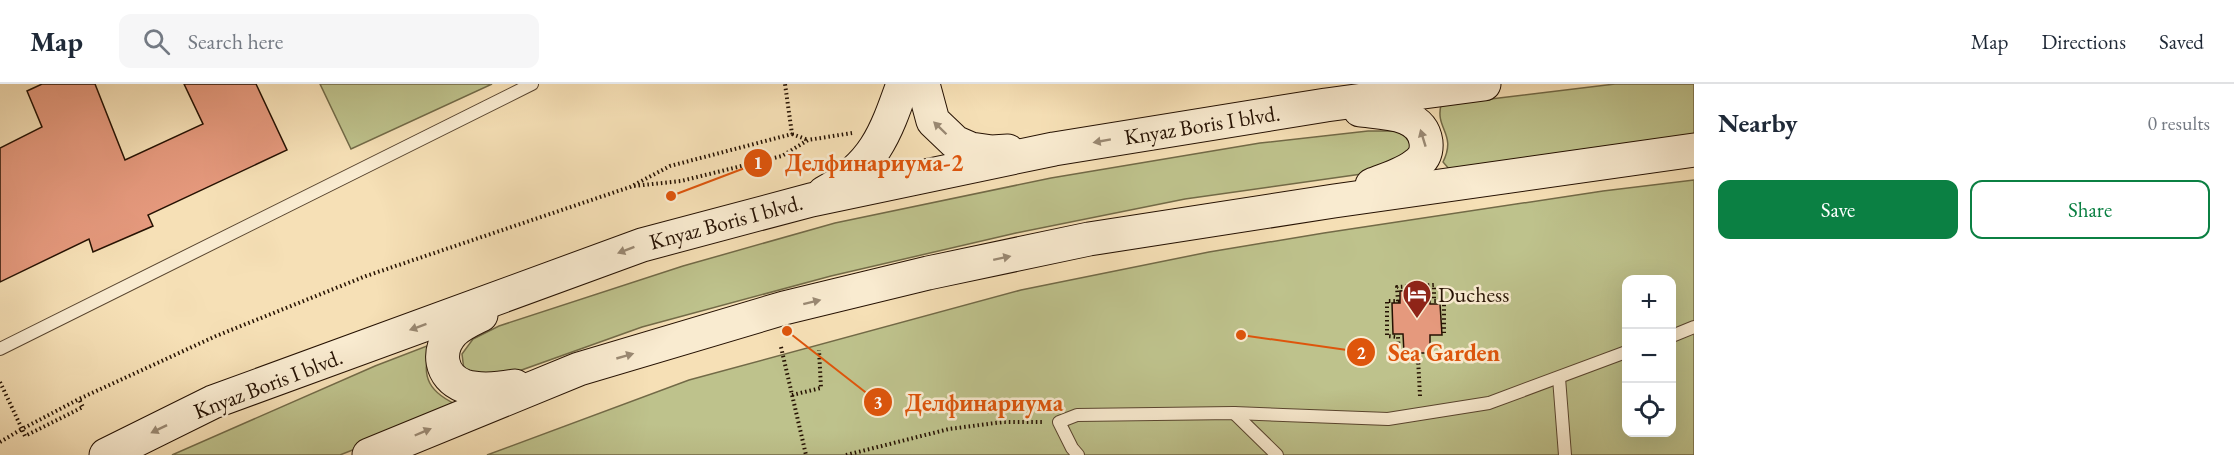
<!DOCTYPE html>
<html lang="en">
<head>
<meta charset="utf-8">
<style>
  body { margin:0; font-family:"EB Garamond",serif; background:#f6f6f7; color:#1f2937 }
  .controls { position:absolute; right:18px; bottom:18px; display:grid; overflow:hidden; border-radius:12px; box-shadow:0 6px 24px #0002 }
  .controls button { width:54px; height:54px; display:grid; place-items:center; padding:0; border:0; border-bottom:2px solid #e0e1e3; background:#fff; color:#1f2937; font:30px sans-serif }
  .list { margin:0; padding:0; list-style:none }
  h2 { display:flex; justify-content:space-between; align-items:center; height:78px; margin:0; padding:0 24px; font-size:26px }
  h2 small { font-size:20px; font-weight:400; color:#747a83 }
  .actions { display:flex; gap:12px; padding:18px 24px }
  .actions a { flex:1; padding:14px 0; border:2px solid #0b8043; border-radius:12px; text-align:center; font-size:21px; color:#0b8043 }
  .actions .main { background:#0b8043; color:#fff }
  .icon { flex:none; width:33px; height:33px; fill:none; stroke:currentColor; stroke-width:2; stroke-linecap:round; stroke-linejoin:round }
  .map { position:relative; flex:none; width:1694px; height:371px; overflow:hidden }
  header { display:flex; align-items:center; gap:36px; box-sizing:border-box; height:84px; padding:0 30px; background:#fff; border-bottom:2px solid #e0e1e3 }
  header strong { font-size:28px }
  nav { display:flex; gap:33px; margin-inline-start:auto; font-size:21px }
  .search { width:420px; height:54px; background:#f6f6f7; display:flex; align-items:center; gap:15px; box-sizing:border-box; padding:0 21px; border-radius:12px; color:#747a83; font-size:22px }
  main { display:flex }
  aside { flex:1; background:#fff }
  .map>svg:first-child { display:block }
  .green { fill:#bec28c; stroke:#726a47; stroke-width:1.5; fill-rule:evenodd }
  .building { fill:#e5997d; stroke:#251102; stroke-width:1.5 }
  .lines { fill:none; stroke-linecap:round; stroke-linejoin:round }
  .service-casing { stroke:#59452f; stroke-width:14 }
  .secondary-casing { stroke:#251102; stroke-width:35 }
  .path { stroke:#251102; stroke-width:4; stroke-dasharray:1.5 3; stroke-linecap:butt }
  .service { stroke:#f9ebd0; stroke-width:12 }
  .secondary { stroke:#f9ebd0; stroke-width:33 }
  .oneway { fill:#9a8973 }
  .labels { text-anchor:middle; dominant-baseline:central; stroke-width:5; stroke-linejoin:round; paint-order:stroke }
  .street-label { font-size:22px; fill:#251102; stroke:#f9ebd0 }
  .poi-label { font-size:22px; fill:#251102; stroke:#f9ebd0; text-anchor:start }
  .leader { fill:none; stroke:#de550c; stroke-width:2 }
  .callout-dot { fill:#de550c; stroke:#f9ebd0; stroke-width:2 }
  .mark-label { font-size:18px; text-anchor:middle; font-weight:bold; fill:#fff }
  .callout-label { font-size:24px; text-anchor:middle; font-weight:bold; fill:#de550c; stroke:#f9ebd0; stroke-width:5; stroke-linejoin:round; paint-order:stroke }
</style>
</head>
<body>
<header>
<strong>Map</strong>
<div class="search"><svg class="icon" aria-label="search" viewBox="0 0 24 24"><circle cx="10" cy="10" r="6"/><path d="M15 15l6 6"/></svg>Search here</div>
<nav><a>Map</a><a>Directions</a><a>Saved</a></nav>
</header>
<main>
<div class="map">
<svg width="1694" height="371" viewBox="0 0 1694 371">
  <rect width="100%" height="100%" fill="#f6e0b6"/>
  <filter id="stains"><feTurbulence type="fractalNoise" baseFrequency=".00333" numOctaves="4"/><feColorMatrix values="0 0 0 0 .2 0 0 0 0 .09 0 0 0 0 .02 0 0 0 .5 -.17"/></filter>
  <radialGradient id="worn" r=".72"><stop offset=".6" stop-color="#630" stop-opacity="0"/><stop offset="1" stop-color="#630" stop-opacity=".3"/></radialGradient>
  <!-- green -->
  <g class="green">
    <polygon points="320,0 492,0 351,65"/>
    <path d="M1615 0H1694V51L1449 85 1443 78C1457 50 1435 45 1441 21Z"/>
    <polygon points="1368,47 1396,47 1407,52 1412,64 1390,86 1185,115 1016,149 831,192 642,243 491,297 464,286 462,270 473,255 499,242 683,182 835,139 1051,94 1260,59"/>
    <path d="M1694 96V371H487L689 296 1021 206 1209 168 1324 149 1603 107ZM1626 195H1672V348H1626Z"/>
    <path d="M432 260C418 293 430 310 462 323L340 371H172L375 282Z"/>
  </g>
  <!-- building -->
  <g class="building">
    <polygon points="42,0 95,0 125,76 203,40 184,0 256,0 287,66 148,131 153,142 93,168 89,155 0,198 0,64 42,43 27,7"/>
    <polygon points="1430,205 1430,220 1440,220 1442,251 1430,251 1430,269 1404,269 1403,250 1393,250 1392,219 1400,219 1400,207"/>
  </g>
  <g class="lines">
    <!-- service casing -->
    <g class="service-casing">
      <g id="service">
        <polyline points="1672,252 1694,243"/>
        <polyline points="0,265 532,0"/>
        <polyline points="1559,294 1565,371"/>
        <polyline points="1234,329 1277,371"/>
        <polyline points="1078,371 1072,364 1059,338 1077,331 1234,329 1388,335 1489,319 1626,268"/>
      </g>
    </g>
    <!-- secondary casing -->
    <g class="secondary-casing">
      <g id="secondary">
        <polyline points="923,0 933,37 955,58 971,65 992,68 1008,67"/>
        <path d="M1360 26C1384 29 1422 28 1426 58 1427 67 1425 73 1418 79 1406 90 1387 95 1372 101"/>
        <path d="M824 109C874 82 885 51 903 0"/>
        <path d="M481 231C471 236 461 240 453 248 436 266 440 293 464 302 480 307 498 305 515 302"/>
        <polyline points="106,371 213,318 642,161 811,116 1054,65 1326,21 1484,0"/>
        <polyline points="369,371 579,285 784,224 928,189 1089,155 1334,117 1694,66"/>
      </g>
    </g>
    <!-- path -->
    <g class="path">
      <polyline points="792,50 808,56"/>
      <polyline points="634,102 681,97 782,72 808,56 852,49"/>
      <polyline points="781,263 806,371"/>
      <polyline points="0,298 22,345 79,315"/>
      <polyline points="792,311 821,304 819,266"/>
      <polyline points="1420,312 1418,274 1399,274 1398,253 1387,252 1387,217 1398,217 1397,203 1434,201 1434,217 1444,217 1444,249"/>
      <polyline points="0,358 22,345 25,352 83,323 79,315 216,252 366,192 630,103 670,82 792,50 785,0"/>
      <polyline points="846,371 949,345 1003,338 1044,338"/>
    </g>
    <!-- service -->
    <use href="#service" class="service"/>
    <!-- secondary -->
    <use href="#secondary" class="secondary"/>
  </g>
  <!-- one-way arrows -->
  <defs><path id="oneway-solid" d="M-6-.8H1V-3.2L6.5 0L1 3.2V.8H-6Z" transform="scale(1.5)"/></defs>
  <g class="oneway">
    <use href="#oneway-solid" transform="translate(940 44) rotate(-136)"/>
    <use href="#oneway-solid" transform="translate(1423 54) rotate(-107)"/>
    <use href="#oneway-solid" transform="translate(1102 57) rotate(170)"/>
    <use href="#oneway-solid" transform="translate(626 166) rotate(159)"/>
    <use href="#oneway-solid" transform="translate(1002 174) rotate(-12)"/>
    <use href="#oneway-solid" transform="translate(812 218) rotate(-14)"/>
    <use href="#oneway-solid" transform="translate(418 243) rotate(160)"/>
    <use href="#oneway-solid" transform="translate(625 272) rotate(-16)"/>
    <use href="#oneway-solid" transform="translate(159 345) rotate(154)"/>
    <use href="#oneway-solid" transform="translate(423 348) rotate(-23)"/>
  </g>
  <!-- icons -->
  <defs>
    <g id="hotel-pin" transform="scale(1.5)"><path d="M0 17L-7.5 6A9.5 9.5 0 1 1 7.5 6Z" fill="#8f2418" stroke="#f9ebd0"/><path d="M-6-4.5h1.5V1H6V5H4.5V3h-9V5H-6ZM-4 0a1.8 1.8 0 1 1 3.6 0ZM.5 0V-2.5h3Q6-2.5 6 0Z" fill="#fff"/></g>
  </defs>
  <g fill-rule="evenodd">
    <use href="#hotel-pin" x="1417" y="210"/>
  </g>
  <g class="labels">
    <!-- street labels -->
    <g class="street-label">
      <text transform="translate(1202 41) rotate(-9)">Knyaz Boris I blvd.</text>
      <text transform="translate(726 138) rotate(-15)">Knyaz Boris I blvd.</text>
      <text transform="translate(268 300) rotate(-21)">Knyaz Boris I blvd.</text>
    </g>
    <!-- poi labels -->
    <g class="poi-label">
      <text x="1438" y="210">Duchess</text>
    </g>
  </g>
  <!-- callouts -->
  <path class="leader" d="M671 112L758 79M1241 251L1361 268M787 247L878 318"/>
  <g class="callout-dot">
    <circle cx="671" cy="112" r="6"/>
    <circle cx="1241" cy="251" r="6"/>
    <circle cx="787" cy="247" r="6"/>
    <circle cx="758" cy="79" r="15"/>
    <circle cx="1361" cy="268" r="15"/>
    <circle cx="878" cy="318" r="15"/>
  </g>
  <g class="mark-label">
    <text x="758" y="85">1</text>
    <text x="1361" y="275">2</text>
    <text x="878" y="325">3</text>
  </g>
  <g class="callout-label">
    <text x="874" y="87">Делфинариума-2</text>
    <text x="1444" y="277">Sea Garden</text>
    <text x="984" y="327">Делфинариума</text>
  </g>
  <rect width="100%" height="100%" filter="url(#stains)"/>
  <rect width="100%" height="100%" fill="url(#worn)"/>
</svg>
<div class="controls">
<button>+</button>
<button>−</button>
<button><svg class="icon" aria-label="locate" viewBox="0 0 24 24"><circle cx="12" cy="12" r="6"/><path d="M12 2v4M12 18v4M2 12h4M18 12h4"/></svg></button>
</div>
</div>
<aside>
<h2>Nearby<small>0 results</small></h2>
<ul class="list">
</ul>
<div class="actions"><a class="main">Save</a><a>Share</a></div>
</aside>
</main>
</body>
</html>
